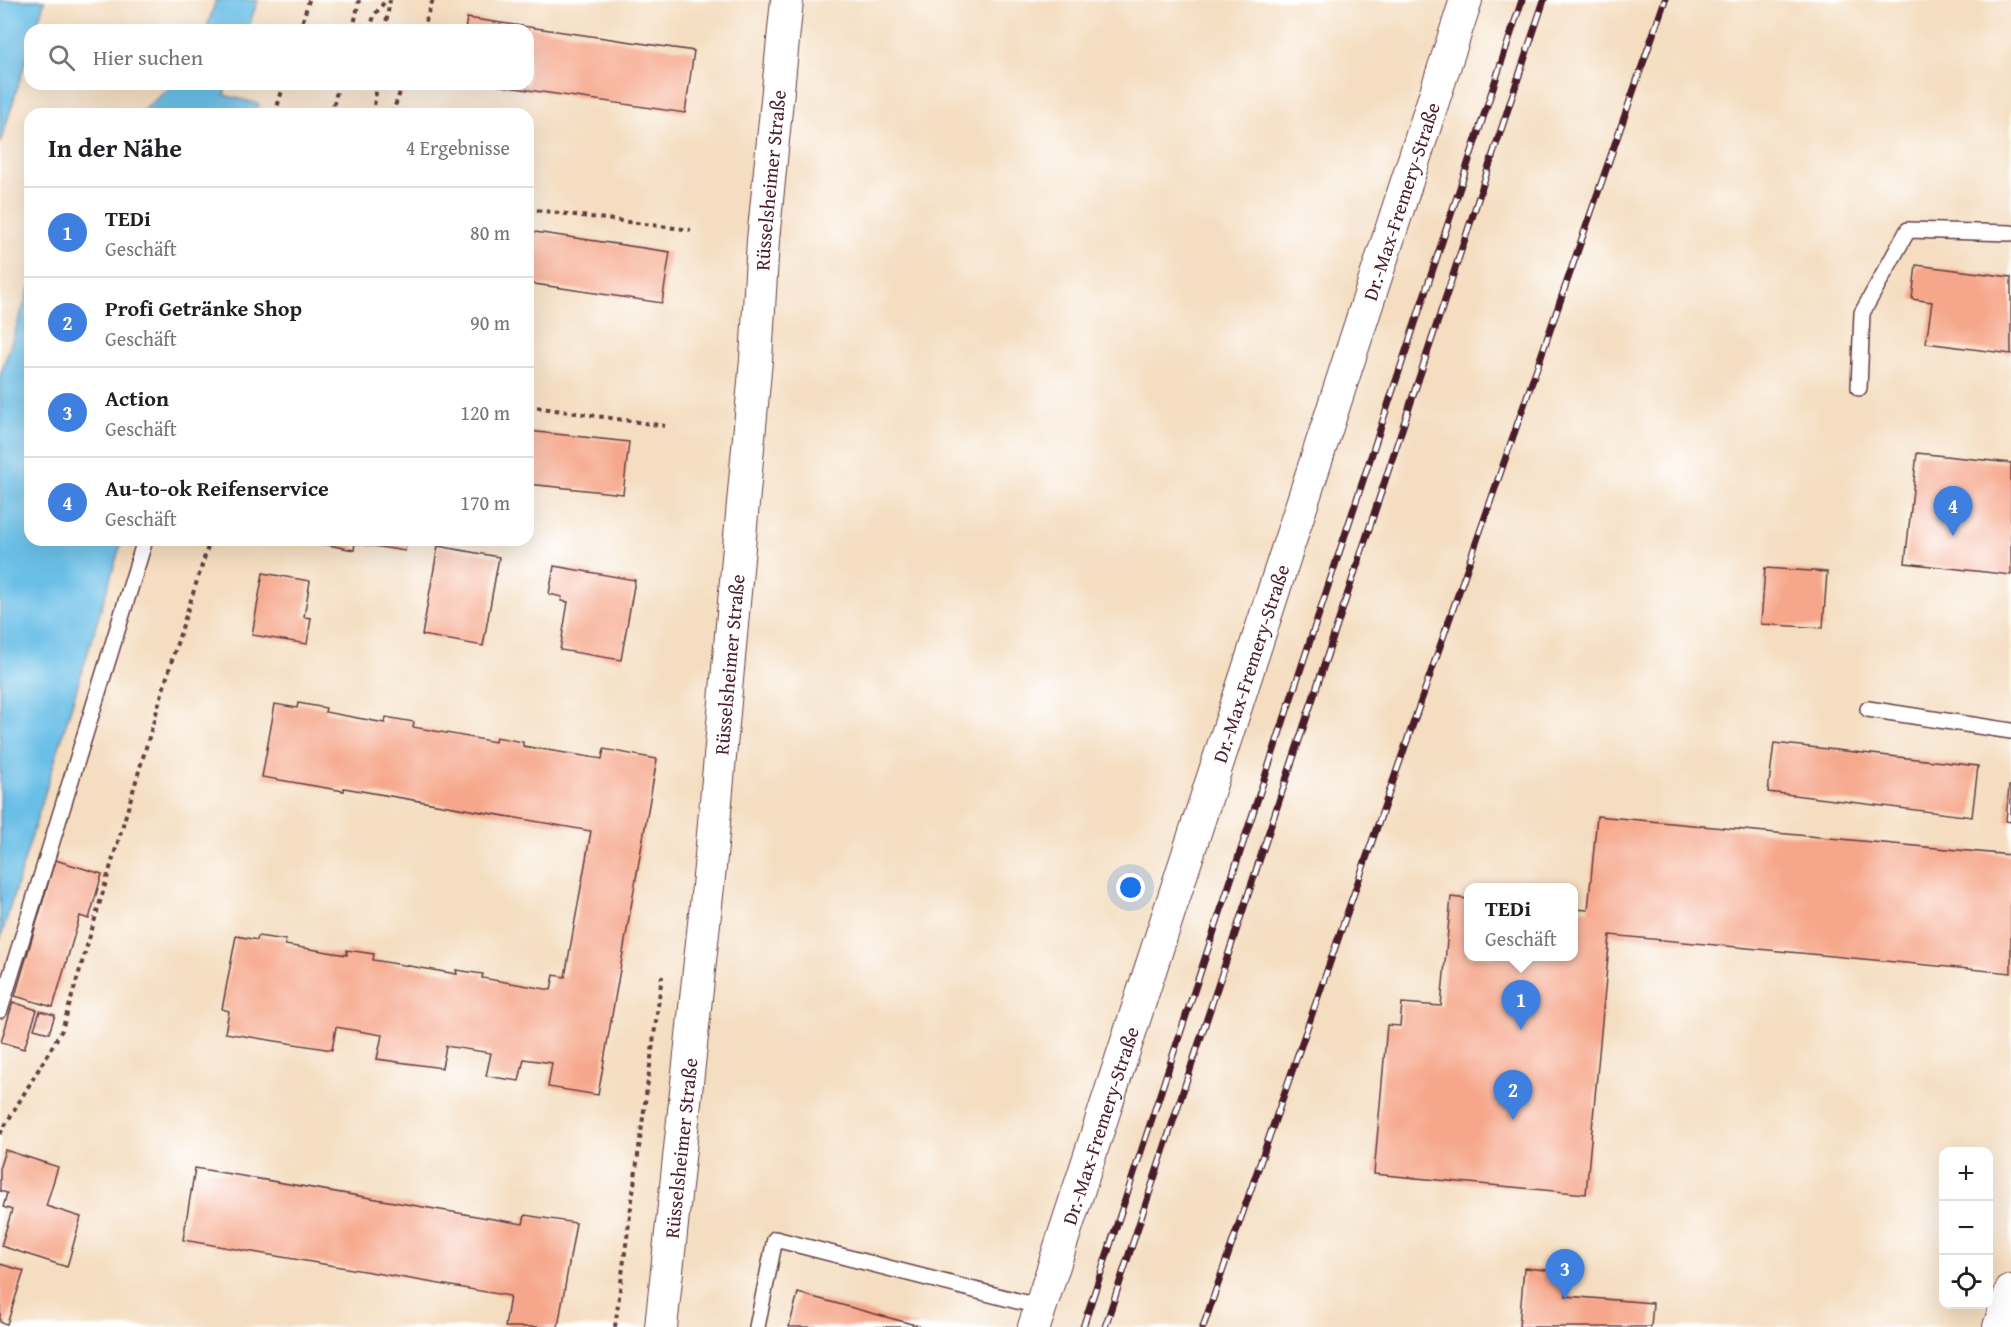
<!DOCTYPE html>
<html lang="de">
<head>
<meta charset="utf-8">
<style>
  body { margin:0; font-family:"Gentium Book Plus",serif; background:#f2f2f2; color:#202124 }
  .controls { position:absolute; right:18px; bottom:18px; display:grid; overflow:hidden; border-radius:12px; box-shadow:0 6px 24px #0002 }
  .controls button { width:54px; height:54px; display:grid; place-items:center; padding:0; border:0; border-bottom:2px solid #e0e0e0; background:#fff; color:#202124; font:30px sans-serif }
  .you { position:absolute; left:1131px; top:888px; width:21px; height:21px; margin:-15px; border:4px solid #fff; border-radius:50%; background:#1a73e8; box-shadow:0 0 0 9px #1a73e833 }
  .badge { display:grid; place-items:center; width:39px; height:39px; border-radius:50%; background:#d1495b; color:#fff; font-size:20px; font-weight:700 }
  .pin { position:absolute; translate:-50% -50px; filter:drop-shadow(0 2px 3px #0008) }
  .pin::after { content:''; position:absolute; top:32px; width:21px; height:18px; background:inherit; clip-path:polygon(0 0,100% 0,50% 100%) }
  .popup { position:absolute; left:1464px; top:883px; width:114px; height:78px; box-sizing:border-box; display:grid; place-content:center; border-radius:12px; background:#fff; filter:drop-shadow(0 2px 4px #0005); font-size:20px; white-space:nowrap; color:#757577 }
  .popup b { font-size:22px; color:#202124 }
  .popup::after { content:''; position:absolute; left:50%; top:100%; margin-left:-12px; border:12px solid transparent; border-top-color:#fff }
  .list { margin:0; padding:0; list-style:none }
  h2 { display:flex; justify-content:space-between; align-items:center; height:78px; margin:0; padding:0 24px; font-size:26px }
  h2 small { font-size:20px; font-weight:400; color:#757577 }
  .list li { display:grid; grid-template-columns:39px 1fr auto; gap:18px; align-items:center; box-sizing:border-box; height:90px; padding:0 24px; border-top:2px solid #e0e0e0 }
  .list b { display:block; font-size:22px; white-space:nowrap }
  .list p { margin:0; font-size:20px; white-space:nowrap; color:#757577 }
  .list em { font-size:20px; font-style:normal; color:#757577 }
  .icon { flex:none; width:33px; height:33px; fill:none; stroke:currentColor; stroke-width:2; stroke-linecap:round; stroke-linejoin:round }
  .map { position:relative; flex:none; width:2011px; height:1327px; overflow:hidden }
  .search { position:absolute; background:#fff; box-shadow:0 6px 24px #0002; left:24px; top:24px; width:510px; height:66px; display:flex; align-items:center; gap:15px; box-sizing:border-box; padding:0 21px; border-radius:18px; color:#757577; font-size:22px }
  .panel { position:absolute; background:#fff; box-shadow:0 6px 24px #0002; left:24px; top:108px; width:510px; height:438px; border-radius:18px }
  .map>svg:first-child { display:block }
  .water { fill:#6abfe7; stroke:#5a6f89; stroke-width:1.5 }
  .building { fill:#f6a78b }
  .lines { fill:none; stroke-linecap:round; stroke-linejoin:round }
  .service-casing { stroke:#643c41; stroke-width:18 }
  .minor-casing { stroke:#643c41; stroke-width:34 }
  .path { stroke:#643c41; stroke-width:4; stroke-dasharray:4.5 4.5; stroke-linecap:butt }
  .service { stroke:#fff; stroke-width:15 }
  .minor { stroke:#fff; stroke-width:32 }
  .rail-casing { stroke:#4a1f2b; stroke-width:7 }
  .rail { stroke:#fff; stroke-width:4.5; stroke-dasharray:14; stroke-linecap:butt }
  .labels { text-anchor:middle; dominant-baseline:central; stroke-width:4.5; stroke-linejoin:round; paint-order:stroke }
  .street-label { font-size:20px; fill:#4a1f2b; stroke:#fff }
</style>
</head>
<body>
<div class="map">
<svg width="2011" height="1327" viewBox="0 0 2011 1327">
  <rect width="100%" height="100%" fill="#fff"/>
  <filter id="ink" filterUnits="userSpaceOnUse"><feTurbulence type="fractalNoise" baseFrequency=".0167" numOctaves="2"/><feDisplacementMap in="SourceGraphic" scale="12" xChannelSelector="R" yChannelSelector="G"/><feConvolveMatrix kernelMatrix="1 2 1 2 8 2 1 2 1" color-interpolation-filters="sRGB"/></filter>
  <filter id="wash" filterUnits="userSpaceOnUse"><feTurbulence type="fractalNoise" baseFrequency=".008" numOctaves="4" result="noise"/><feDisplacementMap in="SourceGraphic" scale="24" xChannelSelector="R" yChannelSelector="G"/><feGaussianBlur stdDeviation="1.35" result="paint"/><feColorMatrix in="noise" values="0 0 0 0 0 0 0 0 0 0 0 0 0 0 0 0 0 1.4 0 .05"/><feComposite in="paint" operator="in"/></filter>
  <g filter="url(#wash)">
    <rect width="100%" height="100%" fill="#f4ddc0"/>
    <!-- water -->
    <g class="water">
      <polygon points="0,0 45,0 35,30 30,30 30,47 0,144"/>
      <polygon points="216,0 258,0 247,30 206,30"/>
      <polygon points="174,84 228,84 224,95 259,104 255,114 139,114"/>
      <polygon points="30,287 30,540 122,540 0,940 0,376"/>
    </g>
    <g id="blocks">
      <!-- building -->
      <g class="building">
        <polygon points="467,18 694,51 685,113 495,85 528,84 528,30 465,30"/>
        <polygon points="528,231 670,252 662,303 528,283"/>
        <polygon points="1916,265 2011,277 2011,354 1926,343 1932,302 1912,299"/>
        <polygon points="528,431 629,442 623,494 528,484"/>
        <polygon points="1917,453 2011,463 2011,575 1905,563"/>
        <polygon points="303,540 407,540 405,551 355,543 354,550"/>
        <polygon points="438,546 499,557 483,646 422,635"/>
        <polygon points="554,566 635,580 621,660 560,650 568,602 561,601 562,597 549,594"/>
        <polygon points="1765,568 1827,572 1823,628 1761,624"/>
        <polygon points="263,573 310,581 304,617 311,618 307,644 252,635"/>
        <polygon points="298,703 326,708 325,712 385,723 386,717 414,722 413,727 495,742 496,737 523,742 523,746 602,759 604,749 657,759 598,1095 548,1087 552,1063 524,1059 519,1081 486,1076 491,1053 446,1046 442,1068 377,1059 382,1035 336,1027 332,1050 225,1033 229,1011 222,1009 236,936 257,940 258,936 286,940 285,945 347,955 347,950 374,954 373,960 457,974 456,970 483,974 482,978 551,990 554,975 565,977 591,831 344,788 344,791 262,777 275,704 297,708"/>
        <polygon points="1774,743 1978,766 1972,817 1768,792"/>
        <polygon points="2009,786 2011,786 2011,822 2006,821"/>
        <polygon points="1597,816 2011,855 2011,973 1610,935 1586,1194 1374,1174 1387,1025 1400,1026 1402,1003 1441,1006 1451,897 1468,899 1468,956 1574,956 1574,909 1588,910"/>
        <polygon points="55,860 102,874 89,919 80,916 53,1007 15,996"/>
        <polygon points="13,1002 37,1010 24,1049 1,1042"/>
        <polygon points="40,1011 55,1015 49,1033 34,1029"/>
        <polygon points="5,1150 58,1167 46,1206 81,1217 67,1267 1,1246 12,1210 3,1207 7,1193 0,1191 0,1166"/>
        <polygon points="195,1168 523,1224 525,1215 576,1223 558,1327 505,1327 510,1296 183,1240"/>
        <polygon points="0,1264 24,1271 7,1324 0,1322"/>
        <polygon points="1524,1268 1568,1272 1566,1296 1653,1303 1651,1327 1519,1327"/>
        <polygon points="798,1293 919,1326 918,1327 789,1327"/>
      </g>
    </g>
  </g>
  <g filter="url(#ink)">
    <use href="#blocks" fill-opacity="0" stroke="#643c41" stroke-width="1.5"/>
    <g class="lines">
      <!-- service casing -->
      <g class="service-casing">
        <g id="service">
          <polyline points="1859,388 1862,313 1908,230 2011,233"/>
          <polyline points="1868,709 2011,731"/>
          <polyline points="0,1010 145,540"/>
          <polyline points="757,1327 775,1239 1041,1307"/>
        </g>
      </g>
      <!-- minor casing -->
      <g class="minor-casing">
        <g id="minor">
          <path id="s1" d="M661 1327 710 867 756 360 763 240 787 0"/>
          <path id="s2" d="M1034 1327 1466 0"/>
          <polyline points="1999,1327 2011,1291"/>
        </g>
      </g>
      <!-- path -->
      <g class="path">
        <polyline points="300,30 309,0"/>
        <polyline points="353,30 359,0"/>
        <polyline points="369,30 375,14 386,0"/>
        <polyline points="385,30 390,0"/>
        <polyline points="422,30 433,0 435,0"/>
        <polyline points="275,114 284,84"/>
        <polyline points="331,114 339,84"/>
        <polyline points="373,114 377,84"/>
        <polyline points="392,114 403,84"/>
        <polyline points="528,209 691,230"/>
        <polyline points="528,406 665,426"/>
        <polyline points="0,1134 62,1030 174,653 210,540"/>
        <polyline points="615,1327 662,976"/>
      </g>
      <!-- service -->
      <use href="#service" class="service"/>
      <!-- minor -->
      <use href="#minor" class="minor"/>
      <!-- rail casing -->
      <g class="rail-casing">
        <g id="rail">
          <polyline points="1083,1327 1522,0"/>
          <polyline points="1105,1327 1544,0"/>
          <polyline points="1203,1327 1665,0"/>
        </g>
      </g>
      <!-- rail -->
      <use href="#rail" class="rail"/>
    </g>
  </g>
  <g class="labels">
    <!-- street labels -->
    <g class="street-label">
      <text stroke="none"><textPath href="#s1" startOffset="1152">Rüsselsheimer Straße</textPath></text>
      <text stroke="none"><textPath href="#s2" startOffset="1184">Dr.-Max-Fremery-Straße</textPath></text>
      <text stroke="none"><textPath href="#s1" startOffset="666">Rüsselsheimer Straße</textPath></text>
      <text stroke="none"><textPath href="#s2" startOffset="698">Dr.-Max-Fremery-Straße</textPath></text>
      <text stroke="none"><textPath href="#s2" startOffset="212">Dr.-Max-Fremery-Straße</textPath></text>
      <text stroke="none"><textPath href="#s1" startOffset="180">Rüsselsheimer Straße</textPath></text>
    </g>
  </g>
</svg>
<div class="controls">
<button>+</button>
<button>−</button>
<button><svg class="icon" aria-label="locate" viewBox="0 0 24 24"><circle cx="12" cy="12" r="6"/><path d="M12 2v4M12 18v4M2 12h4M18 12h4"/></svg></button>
</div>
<div class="you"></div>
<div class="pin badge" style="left:1521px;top:1030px;background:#3f7fe0">1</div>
<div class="popup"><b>TEDi</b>Geschäft</div>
<div class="pin badge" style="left:1513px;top:1120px;background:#3f7fe0">2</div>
<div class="pin badge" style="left:1565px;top:1299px;background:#3f7fe0">3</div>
<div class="pin badge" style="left:1953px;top:536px;background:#3f7fe0">4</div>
<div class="search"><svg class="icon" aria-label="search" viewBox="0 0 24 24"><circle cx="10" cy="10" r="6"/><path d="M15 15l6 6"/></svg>Hier suchen</div>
<section class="panel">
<h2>In der Nähe<small>4 Ergebnisse</small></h2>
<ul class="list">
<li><span class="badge" style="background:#3f7fe0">1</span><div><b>TEDi</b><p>Geschäft</p></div><em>80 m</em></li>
<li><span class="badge" style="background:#3f7fe0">2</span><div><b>Profi Getränke Shop</b><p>Geschäft</p></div><em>90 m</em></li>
<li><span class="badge" style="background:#3f7fe0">3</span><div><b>Action</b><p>Geschäft</p></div><em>120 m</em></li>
<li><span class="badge" style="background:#3f7fe0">4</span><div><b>Au-to-ok Reifenservice</b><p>Geschäft</p></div><em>170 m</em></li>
</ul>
</section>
</div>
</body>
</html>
